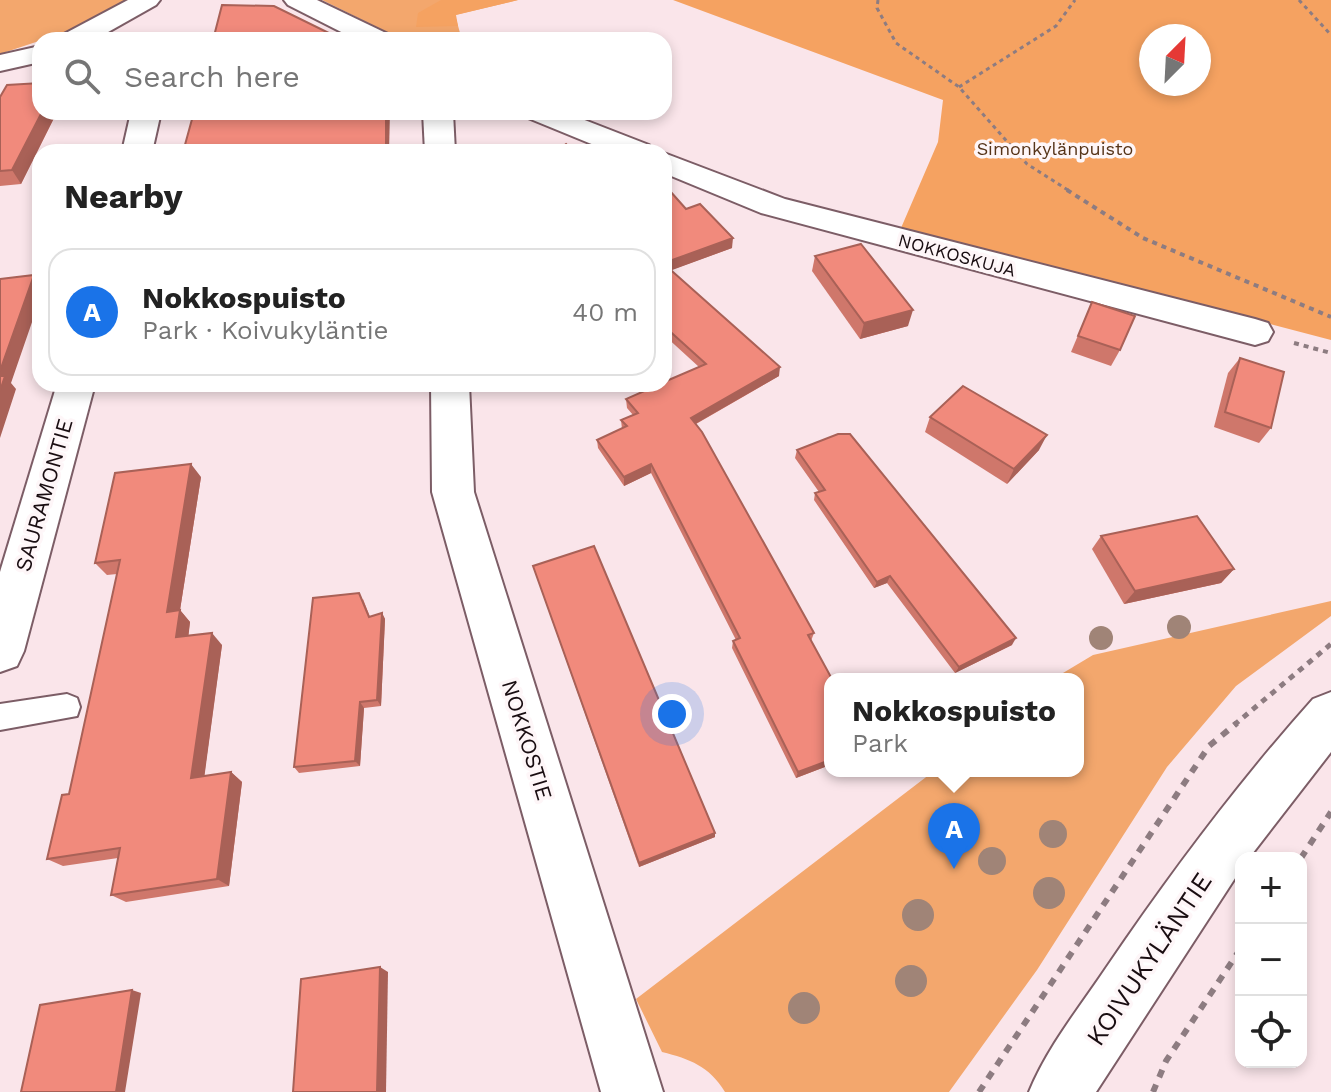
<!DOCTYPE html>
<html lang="en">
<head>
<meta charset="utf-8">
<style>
  body { margin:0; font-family:"Work Sans",sans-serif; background:#f6f6f6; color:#222 }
  .controls { position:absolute; right:24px; bottom:24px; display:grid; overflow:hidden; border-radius:16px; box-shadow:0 4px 12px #0003 }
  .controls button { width:72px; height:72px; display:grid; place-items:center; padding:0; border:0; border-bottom:2px solid #e0e0e0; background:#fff; color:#222; font:40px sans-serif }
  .compass { position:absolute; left:1139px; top:24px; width:72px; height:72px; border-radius:50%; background:#fff; box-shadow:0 4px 12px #0003; rotate:24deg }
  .you { position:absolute; left:672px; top:714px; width:28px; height:28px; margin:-20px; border:6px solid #fff; border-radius:50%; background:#1a73e8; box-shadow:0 0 0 12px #1a73e833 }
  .badge { display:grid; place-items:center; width:52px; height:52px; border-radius:50%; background:#1a73e8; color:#fff; font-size:26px; font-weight:700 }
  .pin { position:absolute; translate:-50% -66px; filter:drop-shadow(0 2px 4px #0008) }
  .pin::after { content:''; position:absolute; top:42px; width:28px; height:24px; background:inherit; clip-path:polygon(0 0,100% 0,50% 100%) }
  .popup { position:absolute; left:824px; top:673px; width:260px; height:104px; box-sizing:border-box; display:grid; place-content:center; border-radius:16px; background:#fff; filter:drop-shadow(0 2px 6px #0005); font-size:26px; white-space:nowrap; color:#767676 }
  .popup b { font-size:30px; color:#222 }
  .popup::after { content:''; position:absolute; left:50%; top:100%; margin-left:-16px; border:16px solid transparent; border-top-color:#fff }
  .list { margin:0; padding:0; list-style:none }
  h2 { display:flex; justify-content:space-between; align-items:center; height:104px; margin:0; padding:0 32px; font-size:34px }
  h2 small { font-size:26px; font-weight:400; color:#767676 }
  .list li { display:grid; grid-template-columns:52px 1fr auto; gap:24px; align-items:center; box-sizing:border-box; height:128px; margin:0 16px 16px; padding:0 16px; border:2px solid #e0e0e0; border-radius:24px }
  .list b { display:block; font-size:30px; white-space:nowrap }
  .list p { margin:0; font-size:26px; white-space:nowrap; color:#767676 }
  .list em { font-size:26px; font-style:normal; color:#767676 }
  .icon { flex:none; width:44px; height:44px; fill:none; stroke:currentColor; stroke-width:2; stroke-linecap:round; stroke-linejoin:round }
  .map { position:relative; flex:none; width:1331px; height:1092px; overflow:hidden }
  .search { position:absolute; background:#fff; box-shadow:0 4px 12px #0003; left:32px; top:32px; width:640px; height:88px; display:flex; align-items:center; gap:20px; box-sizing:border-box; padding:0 28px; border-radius:24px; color:#767676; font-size:30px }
  .panel { position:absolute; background:#fff; box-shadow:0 4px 12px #0003; left:32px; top:144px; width:640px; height:248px; border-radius:24px }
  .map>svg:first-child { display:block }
  .green { fill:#f3a76d }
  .forest { fill:#f5a261; fill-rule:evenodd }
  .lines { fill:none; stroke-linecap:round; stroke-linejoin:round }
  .service-casing { stroke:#7c5d66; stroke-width:4 }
  .minor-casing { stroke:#7c5d66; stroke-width:4 }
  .secondary-casing { stroke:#7c5d66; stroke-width:4 }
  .path-far3 { stroke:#8d7c81; stroke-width:3; stroke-dasharray:4 4; stroke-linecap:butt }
  .path-far2 { stroke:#8d7c81; stroke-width:4; stroke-dasharray:5 5; stroke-linecap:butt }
  .path-far1 { stroke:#8d7c81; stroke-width:5; stroke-dasharray:6 6; stroke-linecap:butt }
  .path { stroke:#8d7c81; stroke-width:6; stroke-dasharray:8 8; stroke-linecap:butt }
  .service { fill:#fff; fill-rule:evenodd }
  .minor { fill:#fff; fill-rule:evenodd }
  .secondary { fill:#fff; fill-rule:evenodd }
  .tree { fill:#a08477 }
  .wall { fill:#cf776b }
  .shaded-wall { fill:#a96157 }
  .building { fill:#f18a7c; stroke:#a96157; stroke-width:2 }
  .labels { text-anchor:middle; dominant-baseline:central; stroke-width:7; stroke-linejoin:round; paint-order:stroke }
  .far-park-label { font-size:18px; fill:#563419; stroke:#fef6f8 }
  .far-street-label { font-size:18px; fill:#190d11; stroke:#fef6f8 }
  .street-label { font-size:22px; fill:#190d11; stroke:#fef6f8 }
  .near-street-label { font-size:26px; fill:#190d11; stroke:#fef6f8 }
</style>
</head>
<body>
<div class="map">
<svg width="1331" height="1092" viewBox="0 0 1331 1092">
  <rect width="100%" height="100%" fill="#fae5ea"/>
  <!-- green -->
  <g class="green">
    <polygon points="0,0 129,0 63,33 0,54"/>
    <polygon points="322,0 518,0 455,15 462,40 403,40"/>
    <path d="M1331 601V616L1236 686 1167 767 1037 970 949 1092H725C709 1066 690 1059 662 1052L636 999 934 771H1078V679H1055L1058 676 1093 655Z"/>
  </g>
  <!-- forest -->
  <g class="forest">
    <polygon points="441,0 518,0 456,15 458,26 416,27 418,13"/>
    <path d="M673 0H1331V340L901 228 938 142 943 100ZM1151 36H1199V84H1151Z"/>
  </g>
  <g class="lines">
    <!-- service casing -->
    <g class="service-casing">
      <polygon id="service" points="67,694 77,698 80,707 77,716 0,730 0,704"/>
    </g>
    <!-- minor casing -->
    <g class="minor-casing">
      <g id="minor">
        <polygon points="128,0 160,0 156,5 94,40 60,40 64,34"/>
        <polygon points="284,0 317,0 388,34 392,40 357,40 288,5"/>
        <polygon points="40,46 40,62 0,71 0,55"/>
        <polygon points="131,112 161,112 152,152 122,152"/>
        <polygon points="423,112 453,112 455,152 425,152"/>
        <polygon points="523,112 564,112 649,145 653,152 611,152 528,118"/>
        <polygon points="664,153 785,199 1255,319 1268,323 1273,332 1268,341 1255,345 761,213 664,173"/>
        <polygon points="57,384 95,384 24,651 17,666 0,672 0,572"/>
        <polygon points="431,384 469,384 474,492 663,1092 601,1092 432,492"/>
      </g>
    </g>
    <!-- secondary casing -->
    <g class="secondary-casing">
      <path id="secondary" d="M1331 692V752L1249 858H1241V869L1096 1092H1029C1047 1048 1079 1008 1106 968 1170 874 1237 784 1313 699Z"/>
    </g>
    <!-- path-far3 -->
    <g class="path-far3">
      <polyline points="878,0 877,8 896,43 959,87 1027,164 1071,192"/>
      <polyline points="1299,0 1331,35"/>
      <polyline points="959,87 1056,26 1075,0"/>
    </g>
    <!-- path-far2 -->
    <g class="path-far2">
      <polyline points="1067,190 1143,238 1331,317"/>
      <polyline points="1294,343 1331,353"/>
    </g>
    <!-- path-far1 -->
    <polyline class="path-far1" points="1234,725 1331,644"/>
    <!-- path -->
    <g class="path">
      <polyline points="1301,858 1331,812"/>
      <polyline points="979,1092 1209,746 1237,723"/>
      <polyline points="1153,1092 1166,1061 1241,948"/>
    </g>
    <!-- service -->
    <use href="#service" class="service"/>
    <!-- minor -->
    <use href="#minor" class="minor"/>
    <!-- secondary -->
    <use href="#secondary" class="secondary"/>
  </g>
  <!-- trees -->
  <g class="tree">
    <circle cx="1179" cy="627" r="12"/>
    <circle cx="1101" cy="638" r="12"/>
    <circle cx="1053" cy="834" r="14"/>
    <circle cx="992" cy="861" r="14"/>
    <circle cx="1049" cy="893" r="16"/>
    <circle cx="918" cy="915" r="16"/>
    <circle cx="911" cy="981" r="16"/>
    <circle cx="804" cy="1008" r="16"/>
  </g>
  <!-- wall -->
  <g class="wall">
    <polygon points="0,97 40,112 57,112 21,184 0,186"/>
    <polygon points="664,193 686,209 732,248 671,270 779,376 696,424 814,633 811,641 830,679 830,765 796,778 732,648 733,641 736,640 651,473 624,486 598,448 597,440 622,429 621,420 633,415 627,408 626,399 699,367 664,335"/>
    <polygon points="815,256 908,326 860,339 812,271"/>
    <polygon points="1092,302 1120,350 1111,366 1071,352"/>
    <polygon points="1240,358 1271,428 1259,443 1214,427 1228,373"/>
    <polygon points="930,417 1039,450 1007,484 925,432"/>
    <polygon points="797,450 1012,645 955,673 887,583 874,588 814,500 815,493 819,492 795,458"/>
    <polygon points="201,477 180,610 190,622 188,636 222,645 204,776 231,772 242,782 229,886 126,902 111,895 118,858 63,866 47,859 69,794 117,574 107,575 95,563"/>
    <polygon points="1101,536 1234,569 1221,583 1124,604 1092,549"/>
    <polygon points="533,566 715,833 715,837 639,867"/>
    <polygon points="363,599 370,617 382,613 385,619 381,706 364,708 360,766 299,773 294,767"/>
  </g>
  <!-- shaded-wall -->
  <g class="shaded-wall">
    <polygon points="42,112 57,112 21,184 12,170"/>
    <polygon points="386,112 390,112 389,152 386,152"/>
    <polygon points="733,238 732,248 664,273 664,263"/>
    <polygon points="34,275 40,284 40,299 11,383 16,389 0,438 0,371"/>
    <polygon points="913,310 908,326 860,339 864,323"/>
    <polygon points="780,367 779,376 690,427 691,418"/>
    <polygon points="1047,435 1039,450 1007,484 1014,469"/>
    <polygon points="191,464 201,477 180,610 190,622 187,649 176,637 167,612"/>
    <polygon points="651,464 651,473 624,486 624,477"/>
    <polygon points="1234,569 1221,583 1124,604 1135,591"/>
    <polygon points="890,576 887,583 874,588 877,582"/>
    <polygon points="382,613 385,619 381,706 377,700"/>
    <polygon points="212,633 222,645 203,787 191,778"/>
    <polygon points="1016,638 1012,645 955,673 959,667"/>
    <polygon points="360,702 364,708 360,766 355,761"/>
    <polygon points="830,760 830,765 796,778 798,772"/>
    <polygon points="231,772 242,782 229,886 217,879"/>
    <polygon points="715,833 715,837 639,867 639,863"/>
    <polygon points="380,967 388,972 386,1092 377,1092"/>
    <polygon points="132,990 141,993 125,1092 116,1092"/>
  </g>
  <!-- building -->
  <g class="building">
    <polygon points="222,5 274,6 343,40 213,40"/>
    <polygon points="40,83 40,112 42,112 12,170 0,171 0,97 7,85"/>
    <polygon points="194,112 386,112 386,152 183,152"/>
    <polygon points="566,144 573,152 555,152"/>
    <polygon points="670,191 686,209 700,204 733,238 664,263 664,193"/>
    <polygon points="861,244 913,310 864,323 815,256"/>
    <polygon points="664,264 780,367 691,418 702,432 814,633 808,635 832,679 830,679 830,760 798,772 733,641 740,638 651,464 624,477 597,440 627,426 621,420 638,413 626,399 660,384 664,384 664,382 706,364 664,326"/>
    <polygon points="34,275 0,371 0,279"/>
    <polygon points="1092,302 1135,316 1120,350 1078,336"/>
    <polygon points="1240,358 1284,372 1271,428 1225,412"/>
    <polygon points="0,376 5,376 0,391"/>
    <polygon points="963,386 1047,435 1014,469 930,417"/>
    <polygon points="838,434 850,434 1016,638 959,667 890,576 877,582 815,493 825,490 797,450"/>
    <polygon points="191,464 167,612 180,610 176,637 212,633 191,778 231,772 217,879 111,895 120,848 47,859 62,795 69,794 120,560 95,563 115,473"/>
    <polygon points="1197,516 1234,569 1135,591 1101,536"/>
    <polygon points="594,546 715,833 639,863 533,566"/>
    <polygon points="359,593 369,617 382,613 377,700 360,702 355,761 294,767 313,598"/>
    <polygon points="380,967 377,1092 293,1092 301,979"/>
    <polygon points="132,990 116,1092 21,1092 40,1005"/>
  </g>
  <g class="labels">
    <!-- far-park labels -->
    <g class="far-park-label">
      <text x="1055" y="148">Simonkylänpuisto</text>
    </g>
    <!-- far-street labels -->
    <g class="far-street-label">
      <text transform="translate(957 255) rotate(15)">NOKKOSKUJA</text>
    </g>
    <!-- street labels -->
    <g class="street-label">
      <text transform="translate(44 495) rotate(-74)">SAURAMONTIE</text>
      <text transform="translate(527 740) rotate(73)">NOKKOSTIE</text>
    </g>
    <!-- near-street labels -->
    <g class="near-street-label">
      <text transform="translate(1149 959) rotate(-56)">KOIVUKYLÄNTIE</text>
    </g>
  </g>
</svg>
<div class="controls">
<button>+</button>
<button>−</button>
<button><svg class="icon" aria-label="locate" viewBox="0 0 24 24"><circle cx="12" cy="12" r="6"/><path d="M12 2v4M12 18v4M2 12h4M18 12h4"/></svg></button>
</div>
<svg class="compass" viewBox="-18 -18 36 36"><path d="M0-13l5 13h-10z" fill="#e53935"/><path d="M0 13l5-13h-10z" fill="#767676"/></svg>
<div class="you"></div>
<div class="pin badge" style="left:954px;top:869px">A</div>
<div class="popup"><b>Nokkospuisto</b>Park</div>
<div class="search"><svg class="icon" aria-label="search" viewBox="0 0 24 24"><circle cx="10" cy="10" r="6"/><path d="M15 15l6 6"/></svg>Search here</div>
<section class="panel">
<h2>Nearby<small></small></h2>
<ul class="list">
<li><span class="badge">A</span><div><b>Nokkospuisto</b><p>Park · Koivukyläntie</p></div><em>40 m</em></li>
</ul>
</section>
</div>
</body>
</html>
